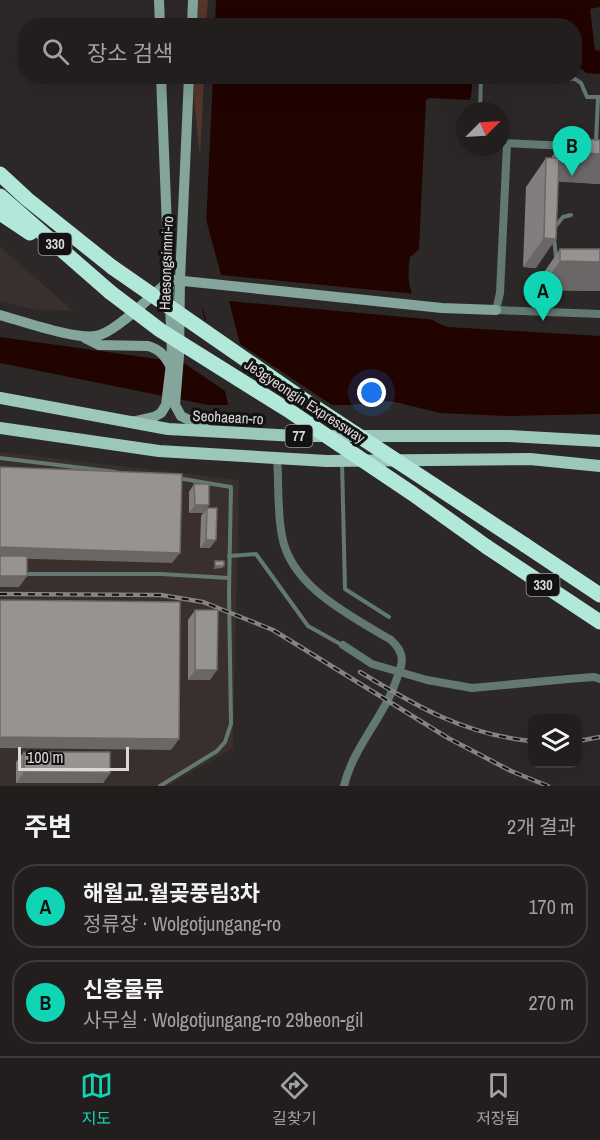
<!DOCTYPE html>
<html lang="ko">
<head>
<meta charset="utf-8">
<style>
  body { margin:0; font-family:"Archivo Narrow","Noto Sans KR",sans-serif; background:#2d2b2a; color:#f1f3f6 }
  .controls { position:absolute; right:18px; bottom:18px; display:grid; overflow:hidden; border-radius:12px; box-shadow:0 6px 24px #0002 }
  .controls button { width:54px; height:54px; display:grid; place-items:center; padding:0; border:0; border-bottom:2px solid #3e3c3b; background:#211e1d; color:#f1f3f6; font:30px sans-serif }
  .compass { position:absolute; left:456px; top:102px; width:54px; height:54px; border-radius:50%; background:#211e1d; box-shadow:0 6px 24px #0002; rotate:66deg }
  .scale { position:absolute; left:18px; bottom:15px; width:111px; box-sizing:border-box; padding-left:6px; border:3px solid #dbd9d8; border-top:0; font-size:16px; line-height:21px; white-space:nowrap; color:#dbd9d8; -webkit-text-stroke:4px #131111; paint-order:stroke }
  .you { position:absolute; left:372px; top:393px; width:21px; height:21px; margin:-15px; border:4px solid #fff; border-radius:50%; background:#1a73e8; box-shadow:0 0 0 9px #1a73e833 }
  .badge { display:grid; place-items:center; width:39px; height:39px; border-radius:50%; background:#10d5b4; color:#111; font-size:20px; font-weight:700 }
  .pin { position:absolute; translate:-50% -50px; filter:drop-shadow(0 2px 3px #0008) }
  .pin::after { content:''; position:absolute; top:32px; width:21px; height:18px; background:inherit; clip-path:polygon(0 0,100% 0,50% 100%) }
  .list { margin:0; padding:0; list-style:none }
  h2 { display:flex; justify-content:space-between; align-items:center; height:78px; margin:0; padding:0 24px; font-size:26px }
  h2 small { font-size:20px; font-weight:400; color:#a2a2a4 }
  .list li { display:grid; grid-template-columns:39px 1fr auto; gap:18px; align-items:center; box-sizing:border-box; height:84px; margin:0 12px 12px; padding:0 12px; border:2px solid #3e3c3b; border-radius:24px }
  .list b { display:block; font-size:22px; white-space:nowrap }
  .list p { margin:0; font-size:20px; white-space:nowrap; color:#a2a2a4 }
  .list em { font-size:20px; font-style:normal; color:#a2a2a4 }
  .icon { flex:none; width:33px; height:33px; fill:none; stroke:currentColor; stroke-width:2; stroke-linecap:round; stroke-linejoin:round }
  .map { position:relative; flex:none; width:600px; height:786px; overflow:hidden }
  .search { position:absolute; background:#211e1d; box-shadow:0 6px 24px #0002; left:18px; right:18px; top:18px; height:66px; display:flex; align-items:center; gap:15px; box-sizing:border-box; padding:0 21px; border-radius:24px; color:#a2a2a4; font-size:22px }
  .sheet { height:270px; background:#211e1d }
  nav { display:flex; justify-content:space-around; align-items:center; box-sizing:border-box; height:84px; border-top:2px solid #3e3c3b; background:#211e1d; font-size:16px; color:#a2a2a4 }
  nav a { display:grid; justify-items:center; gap:3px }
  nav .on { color:#10d5b4 }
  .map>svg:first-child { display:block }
  .built { fill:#392f2c }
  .green { fill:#57362a }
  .water { fill:#210300 }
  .pier { fill:#2c2827 }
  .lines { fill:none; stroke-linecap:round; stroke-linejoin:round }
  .lane { stroke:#637872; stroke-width:4 }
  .street { stroke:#637872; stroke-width:8 }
  .secondary { stroke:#83a59c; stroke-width:10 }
  .primary { stroke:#9cc8bc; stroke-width:12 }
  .highway { stroke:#b2e8d9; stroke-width:15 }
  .rail-casing { stroke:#868382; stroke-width:4.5 }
  .rail { stroke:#131111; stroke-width:2; stroke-dasharray:7; stroke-linecap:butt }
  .street-bridge { stroke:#637872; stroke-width:8 }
  .highway-bridge { stroke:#b2e8d9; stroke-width:15 }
  .wall { fill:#827e7d }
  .shaded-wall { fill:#6a6766 }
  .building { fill:#979391; stroke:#6a6766; stroke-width:1.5 }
  .labels { text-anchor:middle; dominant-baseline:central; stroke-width:6; stroke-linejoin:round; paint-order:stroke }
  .shield { fill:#131111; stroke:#9f9d9c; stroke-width:1.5 }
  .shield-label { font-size:14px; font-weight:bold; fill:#dbd9d8 }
  .street-label { font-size:15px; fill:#dbd9d8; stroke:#131111 }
</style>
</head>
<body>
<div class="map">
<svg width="600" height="786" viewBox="0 0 600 786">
  <rect width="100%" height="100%" fill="#2c2827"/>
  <!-- built -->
  <g class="built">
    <polygon points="0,246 4,250 73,311 32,309 0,301"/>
    <polygon points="0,452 239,480 233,748 167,786 0,786"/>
  </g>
  <!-- green -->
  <g class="green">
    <polygon points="197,0 208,0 206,25 196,26"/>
    <polygon points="194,77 204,77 200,156 194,98"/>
  </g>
  <!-- water -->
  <g class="water">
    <polygon points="216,0 600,0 600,74 586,73 582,69 575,68 574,26 215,26"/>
    <path d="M213 77H473L471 97 469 100 430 98 426 100 419 249 410 257C404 289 416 317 448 327L600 336V414L506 416 440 413 395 402 380 401 352 405H208L0 363V337L200 365 204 317 202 308 205 300 217 296 226 287 204 269Z"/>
  </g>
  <!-- pier -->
  <g class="pier">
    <polygon points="600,7 600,51 595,50 590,9"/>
    <polygon points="204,212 221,275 415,294 421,307 436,320 229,301 240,344 335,407 229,408 225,391 178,359 197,362 201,318 206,320 201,302 208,292 219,293 223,286 202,273"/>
  </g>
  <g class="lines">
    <!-- lane -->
    <g class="lane">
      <polyline points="546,76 575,79 581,83 587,97 600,97"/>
      <polyline points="480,111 481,78 484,76"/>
      <polyline points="596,142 598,98"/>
      <polyline points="555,227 563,217 571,215"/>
      <polyline points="554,238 556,257"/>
      <polyline points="0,458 116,472"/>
      <polyline points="342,462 345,589 389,617"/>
      <polyline points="229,556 256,554 308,626 342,645"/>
      <polyline points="27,574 161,574 229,578"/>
      <polyline points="160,786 217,751 225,742 231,724 229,592 231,487 177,478"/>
    </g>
    <!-- street -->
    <g class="street">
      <polyline points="501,143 569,146"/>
      <polyline points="507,144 500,293 496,310 600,314"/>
      <path d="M277 458C279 483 277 511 282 536 291 587 351 616 391 640 399 647 404 655 401 666"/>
      <polyline points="343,645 372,664 427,680 472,688 568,679 594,677 600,679"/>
      <path d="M344 786C353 747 385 716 397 678"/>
    </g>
    <!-- secondary -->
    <g class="secondary">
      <polyline points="159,0 160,26"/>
      <polyline points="192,26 193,0"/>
      <polyline points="189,76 180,280 179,356 175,405 181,416 208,430"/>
      <polyline points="174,280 442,308 496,310"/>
      <path d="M0 315C22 321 81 342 100 335 121 327 152 295 170 280"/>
      <path d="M85 338 99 345 148 346C161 350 165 356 171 367"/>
      <polyline points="132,422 154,417 161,413 166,405 172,355 161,76"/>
    </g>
    <!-- primary -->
    <g class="primary">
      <polyline points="0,398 168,429 297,436 509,436 600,441"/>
      <polyline points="0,428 159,451 327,461 530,459 600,466"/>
    </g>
    <!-- highway -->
    <g class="highway">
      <polyline points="0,174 27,199 112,267"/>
      <polyline points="0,196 110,292"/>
      <polyline points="0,213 30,233"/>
      <polyline points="525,545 600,595"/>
      <polyline points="487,547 600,622"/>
    </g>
    <!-- rail casing -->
    <g class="rail-casing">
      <g id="rail">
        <polyline points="0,594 161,595 203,602 273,630 448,738 511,771 548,786"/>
        <path d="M360 672C416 706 465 735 532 741"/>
        <polyline points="578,741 600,737"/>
      </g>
    </g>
    <!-- rail -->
    <use href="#rail" class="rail"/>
    <!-- street-bridge -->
    <polyline class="street-bridge" points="397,678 401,666"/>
    <!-- highway-bridge -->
    <g class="highway-bridge">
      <polyline points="112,267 301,398 525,545"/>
      <polyline points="110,292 160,330 291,412 413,494 487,547"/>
    </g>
  </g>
  <!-- wall -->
  <g class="wall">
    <polygon points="565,138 600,140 600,184 558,181 536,268 523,267 526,187 546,158 551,158"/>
    <polygon points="560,249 600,249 600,291 540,290 540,278"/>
    <polygon points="194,484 203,513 189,513 189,492"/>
    <polygon points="207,508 210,548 200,548 201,516"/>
    <polygon points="195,610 210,680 188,680 188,620"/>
    <polygon points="24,752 110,773 103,783 16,783 16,762"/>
  </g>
  <!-- shaded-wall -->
  <g class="shaded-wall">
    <polygon points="564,151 600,154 600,184 546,181 546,177"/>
    <polygon points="544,238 556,239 536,268 523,267"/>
    <polygon points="560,261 600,262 600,291 540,290"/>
    <polygon points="195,505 209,505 203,513 189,513"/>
    <polygon points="206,540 216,540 210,548 200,548"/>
    <polygon points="0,547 180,553 172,563 0,558"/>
    <polygon points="215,566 224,566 222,568 213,569"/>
    <polygon points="0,576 27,576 19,587 0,587"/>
    <polygon points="195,670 217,670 210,680 188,680"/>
    <polygon points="0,737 179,739 171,750 0,748"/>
    <polygon points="24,772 110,773 103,783 16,783"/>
  </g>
  <!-- building -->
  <g class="building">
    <polygon points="565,138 600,140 600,154 564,151"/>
    <polygon points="546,158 559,158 556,239 544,238"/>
    <polygon points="560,249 600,249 600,262 560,261"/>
    <polygon points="0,467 182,474 180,553 0,547"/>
    <polygon points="194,484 209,484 209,505 195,505"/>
    <polygon points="207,508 217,508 216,540 206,540"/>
    <rect x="0" y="556" width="27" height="20"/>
    <rect x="215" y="561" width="9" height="5"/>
    <polygon points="0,600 180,602 179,739 0,737"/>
    <polygon points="195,610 218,610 217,670 195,670"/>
    <polygon points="24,752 110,752 110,773 24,772"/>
  </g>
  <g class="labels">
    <!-- shield labels -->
    <g class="shield">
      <rect x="38.5" y="233" width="33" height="22" rx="4.5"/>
      <rect x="285.5" y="425" width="27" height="22" rx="4.5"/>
      <rect x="526.5" y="574" width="33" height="22" rx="4.5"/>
    </g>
    <g class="shield-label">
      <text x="55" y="244">330</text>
      <text x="299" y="436">77</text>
      <text x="543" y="585">330</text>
    </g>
    <!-- street labels -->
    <g class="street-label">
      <text transform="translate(166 263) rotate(-88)">Haesongsimni-ro</text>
      <text transform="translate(305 401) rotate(33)">Je3gyeongin Expressway</text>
      <text transform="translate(228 417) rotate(3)">Seohaean-ro</text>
    </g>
  </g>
</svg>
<div class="controls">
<button><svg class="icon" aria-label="layers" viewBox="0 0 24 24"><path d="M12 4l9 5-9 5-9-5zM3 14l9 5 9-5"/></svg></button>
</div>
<svg class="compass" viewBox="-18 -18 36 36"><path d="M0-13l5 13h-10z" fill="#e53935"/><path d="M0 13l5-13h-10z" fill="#a2a2a4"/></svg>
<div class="scale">100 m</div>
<div class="you"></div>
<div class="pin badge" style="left:543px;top:321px">A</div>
<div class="pin badge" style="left:572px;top:176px">B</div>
<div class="search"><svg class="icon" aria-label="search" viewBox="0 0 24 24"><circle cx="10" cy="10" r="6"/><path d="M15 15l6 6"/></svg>장소 검색</div>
</div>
<section class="sheet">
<h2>주변<small>2개 결과</small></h2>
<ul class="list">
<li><span class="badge">A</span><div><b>해월교.월곶풍림3차</b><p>정류장 · Wolgotjungang-ro</p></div><em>170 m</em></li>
<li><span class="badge">B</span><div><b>신흥물류</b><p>사무실 · Wolgotjungang-ro 29beon-gil</p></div><em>270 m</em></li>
</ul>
</section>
<nav>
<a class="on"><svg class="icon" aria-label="map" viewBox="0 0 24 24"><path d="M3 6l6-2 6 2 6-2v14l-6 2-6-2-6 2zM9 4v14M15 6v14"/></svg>지도</a>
<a><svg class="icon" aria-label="directions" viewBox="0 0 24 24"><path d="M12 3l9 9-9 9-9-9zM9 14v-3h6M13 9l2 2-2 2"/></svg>길찾기</a>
<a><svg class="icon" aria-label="saved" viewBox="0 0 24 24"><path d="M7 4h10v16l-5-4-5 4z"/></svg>저장됨</a>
</nav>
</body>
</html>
